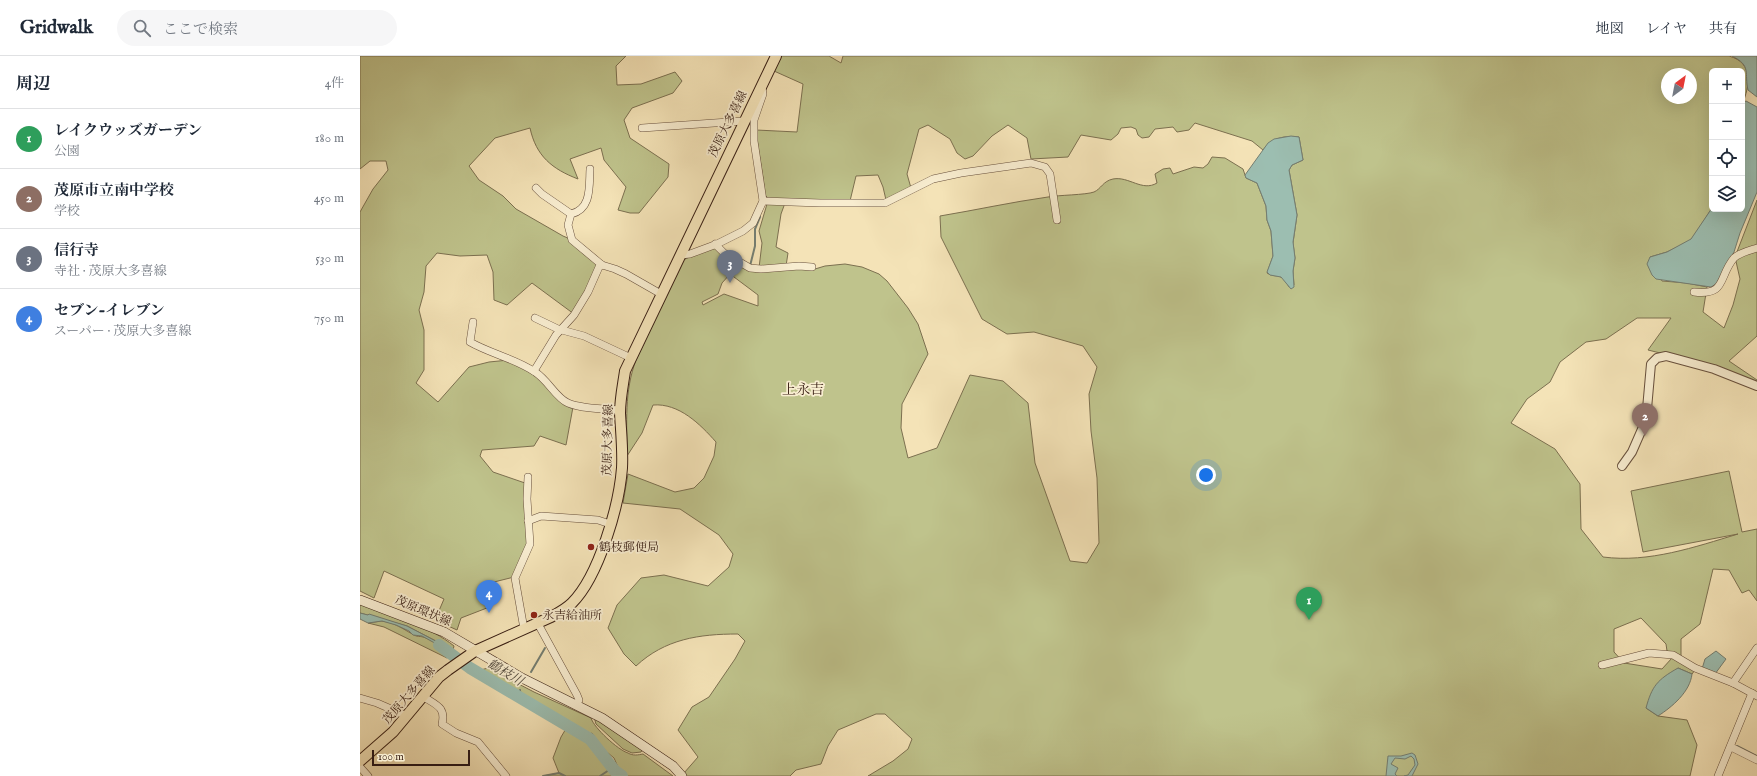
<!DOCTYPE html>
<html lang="ja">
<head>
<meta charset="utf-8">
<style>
  body { margin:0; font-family:"IM FELL English","Noto Serif JP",serif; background:#f6f6f7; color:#1f2937 }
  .controls { position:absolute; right:12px; top:12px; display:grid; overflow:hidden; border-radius:6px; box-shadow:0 4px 16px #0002 }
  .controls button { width:36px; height:36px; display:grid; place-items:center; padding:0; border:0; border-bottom:1px solid #e0e1e3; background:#fff; color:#1f2937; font:20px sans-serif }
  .compass { position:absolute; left:1301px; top:12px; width:36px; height:36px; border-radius:50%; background:#fff; box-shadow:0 4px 16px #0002; rotate:32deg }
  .scale { position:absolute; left:12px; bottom:10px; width:98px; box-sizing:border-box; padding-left:4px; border:2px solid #381e13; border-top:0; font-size:11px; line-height:14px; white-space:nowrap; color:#381e13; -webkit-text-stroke:3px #f8edd0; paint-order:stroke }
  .you { position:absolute; left:846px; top:419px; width:14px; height:14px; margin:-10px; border:3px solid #fff; border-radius:50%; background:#1a73e8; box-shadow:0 0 0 6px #1a73e833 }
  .badge { display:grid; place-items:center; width:26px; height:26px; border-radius:50%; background:#8f2418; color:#fff; font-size:13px; font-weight:700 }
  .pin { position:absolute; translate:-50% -33px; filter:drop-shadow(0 1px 2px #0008) }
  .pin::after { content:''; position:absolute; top:21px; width:14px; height:12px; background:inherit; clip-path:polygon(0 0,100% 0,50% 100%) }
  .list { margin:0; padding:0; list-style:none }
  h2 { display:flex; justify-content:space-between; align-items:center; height:52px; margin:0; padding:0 16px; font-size:17px }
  h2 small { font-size:13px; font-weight:400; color:#747a83 }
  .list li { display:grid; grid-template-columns:26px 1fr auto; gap:12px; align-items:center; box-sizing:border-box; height:60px; padding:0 16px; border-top:1px solid #e0e1e3 }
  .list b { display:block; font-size:15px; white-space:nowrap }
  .list p { margin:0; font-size:13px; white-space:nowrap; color:#747a83 }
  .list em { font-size:13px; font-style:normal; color:#747a83 }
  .icon { flex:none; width:22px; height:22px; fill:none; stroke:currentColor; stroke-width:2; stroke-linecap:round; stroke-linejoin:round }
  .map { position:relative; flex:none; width:1397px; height:720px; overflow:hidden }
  header { display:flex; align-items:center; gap:24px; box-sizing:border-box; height:56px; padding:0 20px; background:#fff; border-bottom:1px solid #e0e1e3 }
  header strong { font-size:19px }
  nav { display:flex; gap:22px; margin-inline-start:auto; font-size:14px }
  .search { width:280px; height:36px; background:#f6f6f7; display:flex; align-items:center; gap:10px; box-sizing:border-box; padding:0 14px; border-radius:22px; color:#747a83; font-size:15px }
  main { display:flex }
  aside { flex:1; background:#fff }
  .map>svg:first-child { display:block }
  .green { fill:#bfc38c; stroke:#7c7050; fill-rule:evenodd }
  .water { fill:#9cbeb1; stroke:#747e72 }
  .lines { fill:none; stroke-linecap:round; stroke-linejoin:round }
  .stream { stroke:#747e72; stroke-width:2 }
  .river { stroke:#9cbeb1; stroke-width:12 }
  .minor-casing { stroke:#674f3c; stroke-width:8 }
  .tertiary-casing { stroke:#674f3c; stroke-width:10 }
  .secondary-casing { stroke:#381e13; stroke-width:10 }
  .primary-casing { stroke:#381e13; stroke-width:12 }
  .minor { stroke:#f8edd0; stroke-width:7 }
  .tertiary { stroke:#f8edd0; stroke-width:8 }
  .secondary { stroke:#f8edd0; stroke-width:9 }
  .primary { stroke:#f4e3b7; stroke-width:10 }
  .poi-dot { fill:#8f2418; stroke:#f8edd0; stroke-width:1.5 }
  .labels { text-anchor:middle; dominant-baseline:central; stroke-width:3.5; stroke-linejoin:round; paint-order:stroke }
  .street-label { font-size:12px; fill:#381e13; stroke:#f8edd0 }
  .poi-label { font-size:12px; fill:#381e13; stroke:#f8edd0; text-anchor:start }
  .water-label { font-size:13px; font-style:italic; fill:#564e42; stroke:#f8edd0 }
  .quarter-label { font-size:14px; fill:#381e13; stroke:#f8edd0 }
</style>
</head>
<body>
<header>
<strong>Gridwalk</strong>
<div class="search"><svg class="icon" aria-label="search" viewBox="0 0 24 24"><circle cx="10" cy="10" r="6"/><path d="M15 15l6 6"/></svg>ここで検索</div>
<nav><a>地図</a><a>レイヤ</a><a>共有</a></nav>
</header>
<main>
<aside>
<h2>周辺<small>4件</small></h2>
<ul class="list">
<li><span class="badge" style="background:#2e9e5b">1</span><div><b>レイクウッズガーデン</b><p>公園</p></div><em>180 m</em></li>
<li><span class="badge" style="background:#8d6e63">2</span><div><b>茂原市立南中学校</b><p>学校</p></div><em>450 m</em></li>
<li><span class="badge" style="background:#6b7280">3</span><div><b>信行寺</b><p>寺社 · 茂原大多喜線</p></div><em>530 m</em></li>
<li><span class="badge" style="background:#3f7fe0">4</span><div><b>セブン-イレブン</b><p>スーパー · 茂原大多喜線</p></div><em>750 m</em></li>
</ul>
</aside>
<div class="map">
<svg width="1397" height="720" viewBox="0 0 1397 720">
  <rect width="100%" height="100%" fill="#f4e3b7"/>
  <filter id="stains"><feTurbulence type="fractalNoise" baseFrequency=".005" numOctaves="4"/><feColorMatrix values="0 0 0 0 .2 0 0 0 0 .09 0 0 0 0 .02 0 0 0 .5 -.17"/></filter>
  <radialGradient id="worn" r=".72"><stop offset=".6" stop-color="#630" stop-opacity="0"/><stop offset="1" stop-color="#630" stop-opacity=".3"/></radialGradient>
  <!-- green -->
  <g class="green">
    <path d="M0 0H266L256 10 257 29 281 28 315 16 322 25 313 37 272 52 264 64 270 82 309 108 308 121 279 157H270L258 154 266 131 244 104 241 92 210 103 218 123C192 113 176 100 170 72L135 82 109 110 119 124 143 140 156 153 203 180 215 185 242 207 214 258 172 227 147 249 134 244 133 216 127 199 100 200 77 197 66 210 64 236 59 254 64 274V314L56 327 78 346 109 311 129 306 149 304 181 322 213 351 206 389 180 380 174 390 122 394 120 400 133 416 165 427 168 488 154 521 126 528 132 550 101 562 97 574 75 564 84 543 24 515 14 542 0 535V156L13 133 28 114 26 105H10L0 113Z"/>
    <path d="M421 0H469L481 7 483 0H1369C1394 7 1390 29 1382 49V15H1352V152L1334 180 1328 186 1307 196 1290 201 1302 225 1327 227 1347 231 1343 256 1364 272 1373 249 1380 223 1375 201 1397 144V280L1369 305 1397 324V328L1365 313 1288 294 1311 262H1277L1246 283 1226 286 1200 306 1190 326 1167 343 1151 367 1195 393 1220 428 1221 473 1243 501C1289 507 1335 491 1378 478L1283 496 1271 435 1369 415 1382 476 1397 473V545L1389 534 1382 537 1369 514 1353 513 1340 568 1321 583V602L1307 595 1306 588 1281 562 1254 573V596L1264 607 1302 613 1312 602 1335 614 1332 618 1318 612 1286 652 1298 660 1327 664 1337 689 1330 720H508L533 705 548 693 552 683 525 658H516L478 674 468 690 461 708 436 714 430 720H327L324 717 338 701 318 674 332 651 349 641 375 603 385 585 378 578C339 578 305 583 276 610L264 598 248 572 257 549 281 522 304 519 348 530 369 511 373 498 359 479 320 453 263 447 268 418 315 436 334 432 344 422 354 400 356 386C340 368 319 347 293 349L282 377 267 400C267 367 264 336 276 304L323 204 354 190 389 213 430 211 455 213 465 210 485 208 502 211 519 218 527 225 548 252 558 268 568 298 542 348 541 372 548 402 577 392 610 319 643 325 668 347 675 407 710 505 727 507 739 487 737 422 731 375 729 338 737 311 723 290 674 276 647 278 622 263 581 181 580 160C616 154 652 146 688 141 698 139 726 139 734 136 741 133 743 125 753 123 769 120 782 136 797 127L795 118 803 113 810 112 813 118 834 111 843 112 848 108 852 101 865 102 883 113 886 122 897 127 906 150 907 164 911 175 913 200 907 217C916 223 921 215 929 231L934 229 933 215 935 202 933 187 937 159 929 114 932 109 943 104 939 81C925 79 911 82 903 94L892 85 835 67 829 74 817 76 813 71 795 73 789 81 782 82 778 79 776 73 771 71 761 72 758 78 751 84 721 79 708 101 671 103 667 82 648 69 632 80 613 100 605 103 597 97 590 83 568 69 559 73 547 118 551 132 526 144 523 131 518 119 496 120 490 145 409 143 405 139C403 117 398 96 396 74L437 76 443 28 414 15ZM1307 18H1331V42H1307ZM370 218 398 239V250L364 238 343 249 342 246 358 238 362 227Z"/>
    <polygon points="425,147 421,158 416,191 428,197 426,210 399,212 402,187 399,175 407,148"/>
    <path d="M0 547C29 558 71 571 94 590L93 594 47 570 0 557Z"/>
    <path d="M21 565C34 566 43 573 54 579 57 581 60 580 63 581 71 583 83 590 86 598L85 600 87 602 24 571 8 567Z"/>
    <path d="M128 612 174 636 231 662C234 672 258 694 268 697 273 700 278 699 283 698L313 720H267L258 711 254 702 242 692 232 677 228 679 189 654 187 655 159 638 161 635 160 634 157 637 117 615Z"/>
    <polygon points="234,661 283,693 281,696 272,697 263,693 236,668"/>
    <polygon points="207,671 229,685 258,720 183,720 199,717 193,702 201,681"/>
  </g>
  <!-- water -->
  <g class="water">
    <path d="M1372 0H1397V41L1388 34C1384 17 1392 10 1372 0Z"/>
    <polygon points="1386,45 1397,51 1397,136 1380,177 1374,196 1358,227 1351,231 1296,223 1292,219 1287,208 1290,201 1307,196 1331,183 1352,152 1382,153 1382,47"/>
    <polygon points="931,80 939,81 943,104 932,109 929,114 937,159 933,186 935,202 933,215 934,231 931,233 921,221 910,219 907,216 913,200 911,175 907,164 906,150 897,127 886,122 885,119 908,87 914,83"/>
    <polygon points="0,557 8,559 9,558 47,570 93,594 91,599 87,602 85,600 86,598 84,593 80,590 62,580 53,579 49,575 36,569 22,565 8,567 0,563"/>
    <polygon points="1356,595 1366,603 1355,618 1342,613 1345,603"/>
    <path d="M1318 612 1332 618C1330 636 1312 651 1298 660L1286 652C1292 630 1297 624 1318 612Z"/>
    <polygon points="1052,697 1055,699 1058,708 1052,720 1044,720 1048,719 1055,709 1054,703 1051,700 1045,703 1035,702 1031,708 1038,712 1035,718 1037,720 1026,720 1028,700 1041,700"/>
  </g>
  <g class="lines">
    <!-- stream -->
    <g class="stream">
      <polyline points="390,210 395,190 395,173 400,161"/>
      <polyline points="171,616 185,592"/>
      <polyline points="157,640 160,634"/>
      <polyline points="1377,690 1397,700"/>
      <polyline points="183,720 199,717 205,720"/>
      <polyline points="240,720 252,712"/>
    </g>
    <!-- river -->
    <polyline class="river" points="79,589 110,612 230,683 255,715 262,720"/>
    <!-- minor casing -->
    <g class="minor-casing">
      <g id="minor">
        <polyline points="282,72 383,65"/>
        <path d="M230 113C229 130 232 153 211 158L208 169 212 184 242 209 255 213 266 218 301 238"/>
        <polyline points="176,132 182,138 211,158"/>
        <polyline points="403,145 460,147 525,147 573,123 601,117 671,107 685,111 690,118 697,164"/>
        <polyline points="355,188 364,197 390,212 401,213 439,210 452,211"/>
        <polyline points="320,199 330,198 357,188 383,175 393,167 403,145 394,85 394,64 403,38 402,32"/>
        <path d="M1334 236C1367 240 1358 221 1374 202 1379 197 1391 194 1397 192"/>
        <polyline points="175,262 198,273 224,280 271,302"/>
        <path d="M113 266 110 286C131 298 154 302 175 316 188 324 196 342 208 347 222 353 245 353 261 354"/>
        <polyline points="174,315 196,279 214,259 228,236 239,211 242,209"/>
        <polyline points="168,465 181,460 238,464 250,468"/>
        <polyline points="177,566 217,639 219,644 217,648"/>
        <polyline points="164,573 155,522 170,488 167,443 168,421"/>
        <polyline points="1242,609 1289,597 1313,599 1335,612 1373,627 1397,640"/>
        <polyline points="1373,627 1397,592"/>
        <path d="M64 641C76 649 86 651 82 668L96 677 118 686 146 720"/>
        <polyline points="0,642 17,647 47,660"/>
        <polyline points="1371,691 1397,704"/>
        <polyline points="0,711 8,720"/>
        <polyline points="1358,720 1392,637"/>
      </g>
    </g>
    <!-- tertiary casing -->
    <g class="tertiary-casing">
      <polyline id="tertiary" points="1262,410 1272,396 1286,364 1291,308 1297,302 1306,300 1354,313 1397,330"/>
    </g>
    <!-- secondary casing -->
    <g class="secondary-casing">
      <polyline id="secondary" points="0,544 84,576 162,622 242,662 313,710 322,720"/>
    </g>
    <!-- primary casing -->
    <g class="primary-casing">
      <path id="primary" d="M0 705 33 676 79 621 88 614 115 595 191 561C198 557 206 553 212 547 239 520 259 450 262 412 263 394 261 376 260 357 260 343 263 329 265 315L416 0"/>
    </g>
    <!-- minor -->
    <use href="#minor" class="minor"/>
    <!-- tertiary -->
    <use href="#tertiary" class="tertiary"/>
    <!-- secondary -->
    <use href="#secondary" class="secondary"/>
    <!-- primary -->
    <use href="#primary" class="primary"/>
  </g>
  <!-- markers -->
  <g class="poi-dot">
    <circle cx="231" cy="491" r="4"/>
    <circle cx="174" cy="559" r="4"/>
  </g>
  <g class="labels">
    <!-- street labels -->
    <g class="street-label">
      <text transform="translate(368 68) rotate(-64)">茂原大多喜線</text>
      <text transform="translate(248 384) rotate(-89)">茂原大多喜線</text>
      <text transform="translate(63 555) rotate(23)">茂原環状線</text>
      <text transform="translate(49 639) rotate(-49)">茂原大多喜線</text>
    </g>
    <!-- poi labels -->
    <g class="poi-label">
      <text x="239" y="491">鶴枝郵便局</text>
      <text x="182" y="559">永吉給油所</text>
    </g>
    <!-- water labels -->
    <g class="water-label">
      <text transform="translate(145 617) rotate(31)">鶴枝川</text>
    </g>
    <!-- quarter labels -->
    <g class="quarter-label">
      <text x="443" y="334">上永吉</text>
    </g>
  </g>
  <rect width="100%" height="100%" filter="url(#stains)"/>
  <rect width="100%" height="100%" fill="url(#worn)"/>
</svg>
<div class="controls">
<button>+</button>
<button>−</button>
<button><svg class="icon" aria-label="locate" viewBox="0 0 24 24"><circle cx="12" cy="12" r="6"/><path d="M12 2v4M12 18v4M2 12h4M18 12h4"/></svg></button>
<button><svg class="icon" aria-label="layers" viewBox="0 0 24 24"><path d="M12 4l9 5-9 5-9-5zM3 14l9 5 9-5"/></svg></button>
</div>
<svg class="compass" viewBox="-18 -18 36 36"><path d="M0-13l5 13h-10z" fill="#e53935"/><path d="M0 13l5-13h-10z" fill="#747a83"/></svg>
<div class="scale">100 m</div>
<div class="you"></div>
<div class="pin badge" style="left:949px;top:564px;background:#2e9e5b">1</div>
<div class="pin badge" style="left:1285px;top:380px;background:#8d6e63">2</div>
<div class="pin badge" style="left:370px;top:227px;background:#6b7280">3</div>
<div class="pin badge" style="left:129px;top:557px;background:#3f7fe0">4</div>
</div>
</main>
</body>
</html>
